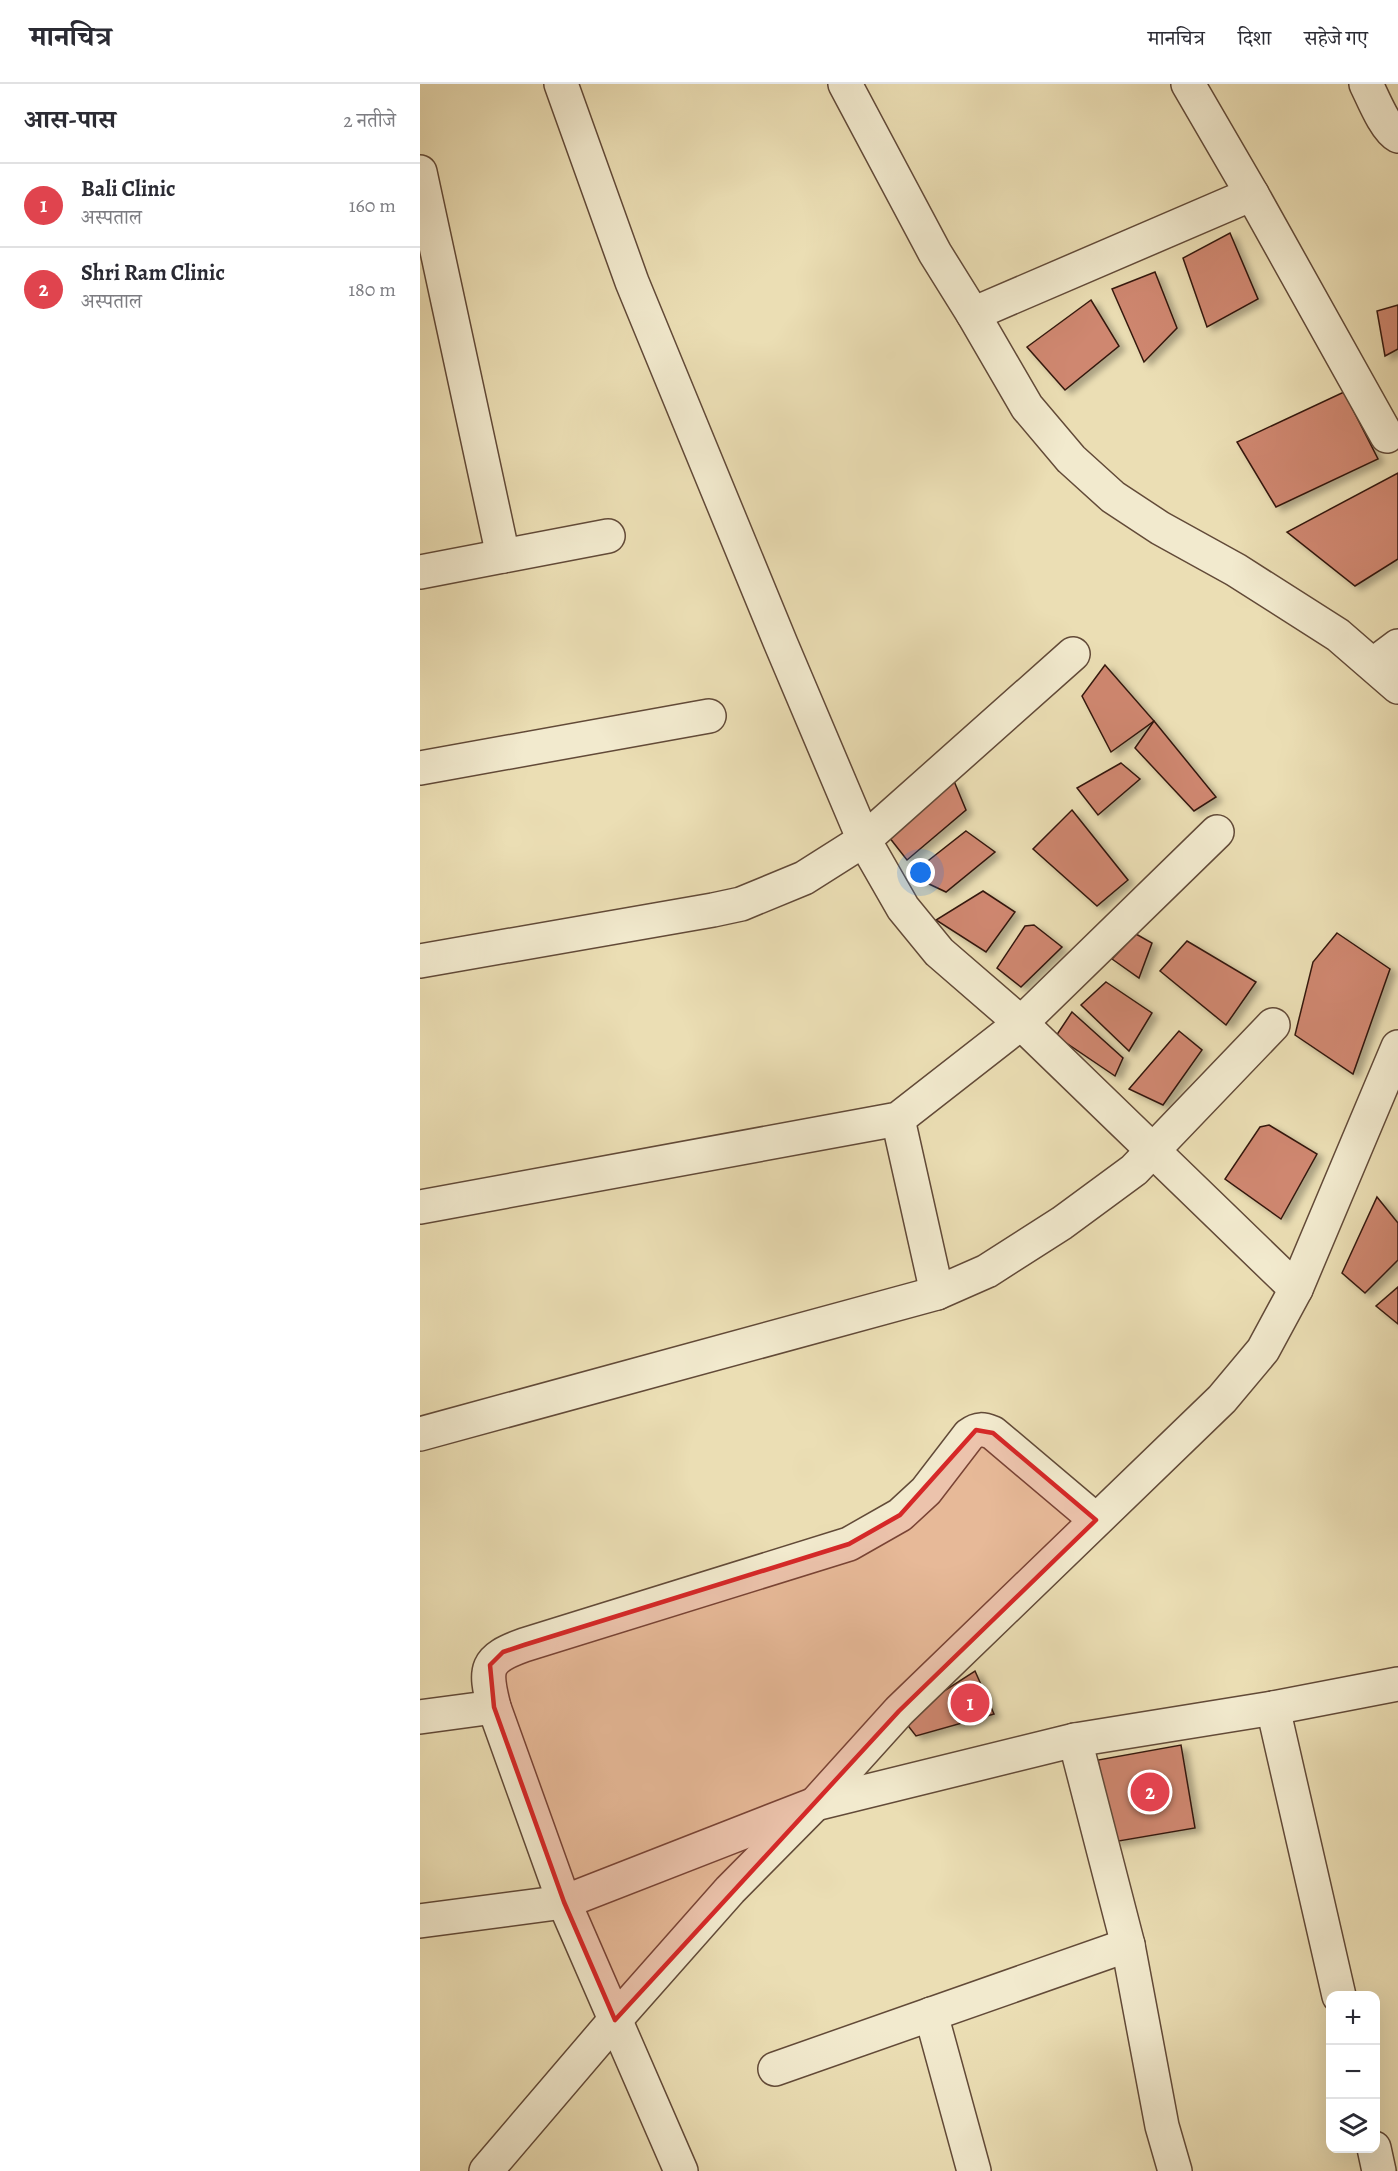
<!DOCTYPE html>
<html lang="hi">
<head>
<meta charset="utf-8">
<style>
  body { margin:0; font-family:Alegreya,"Noto Serif Devanagari",serif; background:#f7f7f7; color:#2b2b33 }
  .controls { position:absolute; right:18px; bottom:18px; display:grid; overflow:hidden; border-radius:12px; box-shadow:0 6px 24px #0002 }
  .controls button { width:54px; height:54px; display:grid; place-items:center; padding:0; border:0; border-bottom:2px solid #e1e1e2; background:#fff; color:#2b2b33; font:30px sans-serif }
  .you { position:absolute; left:501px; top:789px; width:21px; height:21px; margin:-15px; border:4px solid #fff; border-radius:50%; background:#1a73e8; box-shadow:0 0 0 9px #1a73e833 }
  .badge { display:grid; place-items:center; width:39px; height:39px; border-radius:50%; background:#b45309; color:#fff; font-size:20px; font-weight:700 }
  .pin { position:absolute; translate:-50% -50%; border:3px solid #fff; box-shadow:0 2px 6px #0006 }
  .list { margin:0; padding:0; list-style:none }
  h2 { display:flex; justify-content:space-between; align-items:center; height:78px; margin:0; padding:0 24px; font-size:26px }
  h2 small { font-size:20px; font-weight:400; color:#7c7c81 }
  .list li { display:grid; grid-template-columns:39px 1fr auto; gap:18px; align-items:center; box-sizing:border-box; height:84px; padding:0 24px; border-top:2px solid #e1e1e2 }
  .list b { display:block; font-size:22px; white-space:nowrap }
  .list p { margin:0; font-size:20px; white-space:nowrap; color:#7c7c81 }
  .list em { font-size:20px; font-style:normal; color:#7c7c81 }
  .icon { flex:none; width:33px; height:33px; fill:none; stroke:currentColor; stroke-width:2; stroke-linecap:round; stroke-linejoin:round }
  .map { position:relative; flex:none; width:978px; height:2087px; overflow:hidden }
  header { display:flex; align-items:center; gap:36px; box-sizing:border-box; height:84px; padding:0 30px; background:#fff; border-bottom:2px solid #e1e1e2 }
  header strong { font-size:28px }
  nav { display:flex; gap:33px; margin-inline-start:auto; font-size:21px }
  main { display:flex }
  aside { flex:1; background:#fff }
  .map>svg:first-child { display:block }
  .building { fill:#cf876f; stroke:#34190e; stroke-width:1.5; filter:url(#shadow) }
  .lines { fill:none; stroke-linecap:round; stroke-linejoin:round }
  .minor-casing { stroke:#624a38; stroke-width:36 }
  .minor { stroke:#f2eace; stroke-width:33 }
  .marked { fill:#d62828; fill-opacity:0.2; stroke:#d62828; stroke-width:4.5; stroke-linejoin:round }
</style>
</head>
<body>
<header>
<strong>मानचित्र</strong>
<nav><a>मानचित्र</a><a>दिशा</a><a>सहेजे गए</a></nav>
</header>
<main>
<aside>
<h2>आस-पास<small>2 नतीजे</small></h2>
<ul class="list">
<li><span class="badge" style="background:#e0444e">1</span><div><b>Bali Clinic</b><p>अस्पताल</p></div><em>160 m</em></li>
<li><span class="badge" style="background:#e0444e">2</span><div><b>Shri Ram Clinic</b><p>अस्पताल</p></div><em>180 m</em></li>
</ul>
</aside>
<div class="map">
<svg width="978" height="2087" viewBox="0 0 978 2087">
  <defs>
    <filter id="shadow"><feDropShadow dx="6" dy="4" stdDeviation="3" flood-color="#0004"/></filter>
  </defs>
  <rect width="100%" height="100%" fill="#ebdeb4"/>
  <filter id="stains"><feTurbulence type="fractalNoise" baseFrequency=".00333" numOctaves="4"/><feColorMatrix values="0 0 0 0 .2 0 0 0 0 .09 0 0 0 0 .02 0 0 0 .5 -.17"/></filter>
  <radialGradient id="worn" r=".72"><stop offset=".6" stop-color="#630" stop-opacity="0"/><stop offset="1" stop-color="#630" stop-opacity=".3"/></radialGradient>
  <!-- building -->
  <g class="building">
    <polygon points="810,149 838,215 787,243 763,174"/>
    <polygon points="735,188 757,244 724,278 692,205"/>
    <polygon points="671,216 699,262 645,306 607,263"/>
    <polygon points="978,221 978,265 965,272 957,227"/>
    <polygon points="924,308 958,375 856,423 817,358"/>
    <polygon points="978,389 978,475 935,502 867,448"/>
    <polygon points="685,581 734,637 691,668 662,612"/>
    <polygon points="734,637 796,713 774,727 715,664"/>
    <polygon points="701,679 720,695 678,731 657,704"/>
    <polygon points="534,697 546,726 487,776 469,753"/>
    <polygon points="652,726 708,796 677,822 613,765"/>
    <polygon points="546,747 575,768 526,808 490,791"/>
    <polygon points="563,807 595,828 566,868 516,836"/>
    <polygon points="614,841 642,863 601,903 577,884 605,842"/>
    <polygon points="917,849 970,885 933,990 875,951 893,878"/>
    <polygon points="716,850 732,859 719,894 692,875"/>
    <polygon points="767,857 836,898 806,941 740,887"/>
    <polygon points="686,898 732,929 709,967 661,921"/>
    <polygon points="652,928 703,974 695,992 636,952"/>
    <polygon points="759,947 782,966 743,1021 709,1005"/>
    <polygon points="849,1041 897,1070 861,1135 805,1095 840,1043"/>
    <polygon points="957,1113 978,1139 978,1176 945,1209 922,1189"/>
    <polygon points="978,1203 978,1240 956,1222"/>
    <polygon points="555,1587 574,1630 496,1652 482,1634"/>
    <polygon points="761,1661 775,1744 693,1758 678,1676"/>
  </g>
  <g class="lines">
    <!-- minor casing -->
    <g class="minor-casing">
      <g id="minor">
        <polyline points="141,0 212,198 361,560 444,756 483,824 519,868 601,939 876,1205"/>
        <polyline points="425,0 515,169 553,230 607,323 651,375 693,413 740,444 816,486 918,551 978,603"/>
        <path d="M946 0C953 14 965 45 978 52"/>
        <polyline points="0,88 83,472"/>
        <polyline points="832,110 967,352"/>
        <polyline points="553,230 832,110 768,0"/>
        <polyline points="0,488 188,452"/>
        <polyline points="954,580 978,562"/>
        <polyline points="0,684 289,632"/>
        <polyline points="0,877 293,826 321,820 384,794 444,756 653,570"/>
        <polyline points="478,1035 517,1209"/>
        <polyline points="0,1123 478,1035 601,939 797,748"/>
        <polyline points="0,1350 517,1209 567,1187 642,1139 714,1086 853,941"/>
        <polyline points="853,1624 919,1912"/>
        <polyline points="0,1633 74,1623"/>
        <polyline points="655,1656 708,1861 742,2042 755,2087"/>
        <polyline points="0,1837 144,1818 395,1720 655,1656 853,1624 978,1600"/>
        <polyline points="511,1930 554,2087"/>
        <polyline points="355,1985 708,1861"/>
        <polyline points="954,2064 959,2087"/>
        <polyline points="66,2087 195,1936 310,1806 395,1720 479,1627 802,1315 843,1266 876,1205 978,963"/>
        <path d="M261 2087 144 1818 74 1623C64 1584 65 1575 104 1561L429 1460 480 1431 506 1407 549 1351C558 1344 563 1345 573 1349L676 1436"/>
      </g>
    </g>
    <!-- minor -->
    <use href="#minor" class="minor"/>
  </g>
  <!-- marked area -->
  <path class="marked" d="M556 1346 573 1349 676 1436 479 1627 195 1936 144 1818 74 1623 70 1581 83 1568 104 1561 429 1460 480 1431Z"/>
  <rect width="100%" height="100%" filter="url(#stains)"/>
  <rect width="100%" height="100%" fill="url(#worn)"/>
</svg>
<div class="controls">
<button>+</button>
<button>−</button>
<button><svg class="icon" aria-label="layers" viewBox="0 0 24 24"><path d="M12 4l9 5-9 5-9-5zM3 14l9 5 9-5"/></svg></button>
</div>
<div class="you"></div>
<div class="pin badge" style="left:550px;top:1619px;background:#e0444e">1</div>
<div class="pin badge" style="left:730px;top:1708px;background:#e0444e">2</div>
</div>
</main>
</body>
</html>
